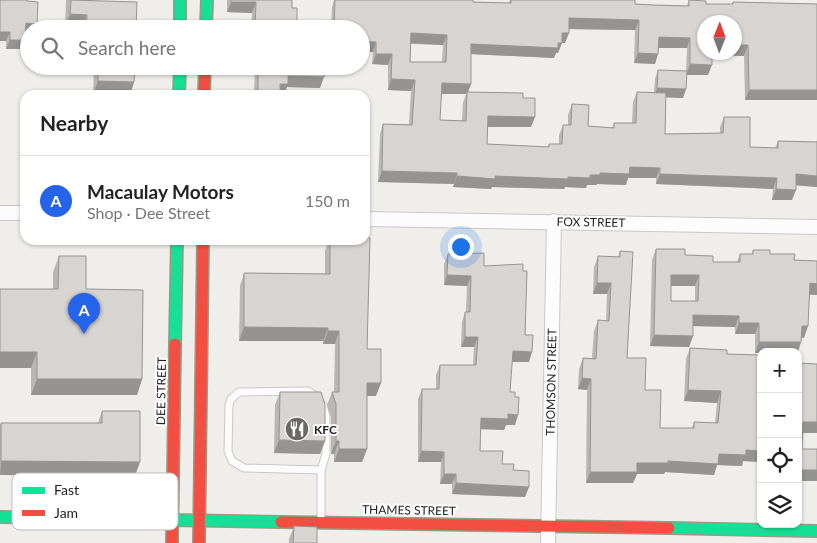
<!DOCTYPE html>
<html lang="en">
<head>
<meta charset="utf-8">
<style>
  body { margin:0; font-family:Lato,sans-serif; background:#f6f6f6; color:#222 }
  .controls { position:absolute; right:15px; bottom:15px; display:grid; overflow:hidden; border-radius:10px; box-shadow:0 1px 4px #0004 }
  .controls button { width:45px; height:45px; display:grid; place-items:center; padding:0; border:0; border-bottom:1px solid #e0e0e0; background:#fff; color:#222; font:25px sans-serif }
  .compass { position:absolute; left:697px; top:15px; width:45px; height:45px; border-radius:50%; background:#fff; box-shadow:0 1px 4px #0004; rotate:1deg }
  .you { position:absolute; left:460px; top:246px; width:18px; height:18px; margin:-12px; border:4px solid #fff; border-radius:50%; background:#1a73e8; box-shadow:0 0 0 8px #1a73e833 }
  .badge { display:grid; place-items:center; width:32px; height:32px; border-radius:50%; background:#2563eb; color:#fff; font-size:16px; font-weight:700 }
  .pin { position:absolute; translate:-50% -41px; filter:drop-shadow(0 1px 2px #0008) }
  .pin::after { content:''; position:absolute; top:26px; width:18px; height:15px; background:inherit; clip-path:polygon(0 0,100% 0,50% 100%) }
  .list { margin:0; padding:0; list-style:none }
  h2 { display:flex; justify-content:space-between; align-items:center; height:65px; margin:0; padding:0 20px; font-size:21px }
  h2 small { font-size:16px; font-weight:400; color:#767676 }
  .list li { display:grid; grid-template-columns:32px 1fr auto; gap:15px; align-items:center; box-sizing:border-box; height:90px; padding:0 20px; border-top:1px solid #e0e0e0 }
  .list b { display:block; font-size:19px; white-space:nowrap }
  .list p { margin:0; font-size:16px; white-space:nowrap; color:#767676 }
  .list em { font-size:16px; font-style:normal; color:#767676 }
  .icon { flex:none; width:28px; height:28px; fill:none; stroke:currentColor; stroke-width:2; stroke-linecap:round; stroke-linejoin:round }
  .map { position:relative; flex:none; width:817px; height:543px; overflow:hidden }
  .search { position:absolute; background:#fff; box-shadow:0 1px 4px #0004; left:20px; top:20px; width:350px; height:55px; display:flex; align-items:center; gap:12px; box-sizing:border-box; padding:0 18px; border-radius:28px; color:#767676; font-size:19px }
  .panel { position:absolute; background:#fff; box-shadow:0 1px 4px #0004; left:20px; top:90px; width:350px; height:155px; border-radius:15px }
  .map>svg:first-child { display:block }
  .lines { fill:none; stroke-linecap:round; stroke-linejoin:round }
  .lane-casing { stroke:#c9c8c7; stroke-width:9 }
  .street-casing { stroke:#c9c8c7; stroke-width:16 }
  .fast-casing { stroke:#999a82; stroke-width:14 }
  .jam-casing { stroke:#999a82; stroke-width:14 }
  .lane { stroke:#fdfcfc; stroke-width:7 }
  .street { stroke:#fdfcfc; stroke-width:14 }
  .fast { stroke:#16e098; stroke-width:11 }
  .jam { stroke:#f24e42; stroke-width:11 }
  .wall { fill:#b9b6b5; fill-rule:evenodd }
  .shaded-wall { fill:#969493 }
  .building { fill:#d7d4d2; stroke:#969493; fill-rule:evenodd }
  .labels { text-anchor:middle; dominant-baseline:central; stroke-width:4; stroke-linejoin:round; paint-order:stroke }
  .street-label { font-size:12px; fill:#222; stroke:#fff }
  .poi-label { font-size:12px; font-weight:bold; fill:#222; stroke:#fff; text-anchor:start }
  .key { fill:#fff; stroke:#bdbdbd; stroke-width:1 }
  .key-label { font-size:14px; fill:#222 }
</style>
</head>
<body>
<div class="map">
<svg width="817" height="543" viewBox="0 0 817 543">
  <rect width="100%" height="100%" fill="#f0eeeb"/>
  <g class="lines">
    <!-- lane casing -->
    <g class="lane-casing">
      <g id="lane">
        <polyline points="316,396 308,391 239,392 231,399 229,405 228,451 232,461 244,468 321,470"/>
        <polyline points="321,520 321,470 326,454 326,417 323,405"/>
      </g>
    </g>
    <!-- street casing -->
    <g class="street-casing">
      <g id="street">
        <polyline points="0,213 25,213"/>
        <polyline points="365,219 817,227"/>
        <polyline points="548,543 554,221"/>
      </g>
    </g>
    <!-- fast casing -->
    <g class="fast-casing">
      <g id="fast">
        <polyline points="180,0 180,29"/>
        <polyline points="206,29 207,0"/>
        <polyline points="179,95 180,66"/>
        <polyline points="175,344 177,240"/>
        <polyline points="0,517 281,522"/>
        <polyline points="669,528 817,531"/>
      </g>
    </g>
    <!-- jam casing -->
    <g class="jam-casing">
      <g id="jam">
        <polyline points="204,95 205,66"/>
        <polyline points="281,522 669,528"/>
        <polyline points="172,543 175,344"/>
        <polyline points="199,543 203,240"/>
      </g>
    </g>
    <!-- lane -->
    <use href="#lane" class="lane"/>
    <!-- street -->
    <use href="#street" class="street"/>
    <!-- fast -->
    <use href="#fast" class="fast"/>
    <!-- jam -->
    <use href="#jam" class="jam"/>
  </g>
  <!-- wall -->
  <g class="wall">
    <polygon points="0,0 29,29 29,32 26,32 25,40 22,49 6,49 6,41 0,41"/>
    <polygon points="66,0 85,0 136,29 82,29 82,28 65,27"/>
    <polygon points="227,0 292,0 292,8 297,29 251,29 252,13 227,12"/>
    <path d="M334 0H473V2L509 3 510 0H635V4L653 5 687 6 689 0 706 4H732L733 2 817 4V100H745L744 56 712 55 708 75H687L686 89 683 98 666 97 665 134 720 133V127L724 117 750 147 775 148 778 141 816 142 817 140V187L796 185 792 200H772L773 189 656 184V178H628L626 185 597 184V185H587L586 188 565 187 564 189 492 187 491 189 453 187 454 184 378 182 380 134 383 124H409L411 91 388 90V65L372 64 373 52 361 29H331L332 7ZM569 29 635 30 634 63 655 64 659 48H687L686 71 658 70 655 79 654 92H637L633 102 632 123H614L612 128 588 126 572 104 568 115V125H563L559 135V144H549L548 147 487 144 488 127H531L523 98 468 92 471 84V54L554 58 556 53H558L562 43H565ZM411 44 443 45 442 62H410ZM441 94H466L463 103 462 121 440 120Z"/>
    <polygon points="81,66 135,66 134,82 130,95 93,94 94,68 80,67"/>
    <polygon points="255,66 324,66 320,88 287,87 284,95 254,95"/>
    <polygon points="329,240 365,240 367,349 376,396 367,396 367,449 362,462 334,462 334,454 331,454 331,417 327,405 332,392 334,392 335,344 323,344 323,341 239,341 240,286 244,273 325,274 325,251"/>
    <path d="M656 249 685 255 713 262H737L740 254H752L753 250 794 260 817 261V295H809L804 338 801 337 755 353V334H735V327L693 326V336L689 347 650 346 652 260ZM671 286H695V301H671Z"/>
    <polygon points="620,251 627,358 645,390 660,428 692,428 694,422 715,423 717,403 684,401 686,359 690,348 727,354 761,355 761,462 743,461 742,466 717,465 714,475 665,472 664,474 637,474 633,483 586,483 587,390 578,389 579,369 583,358 592,358 594,331 598,320 606,321 607,294 593,294 594,267 598,256 618,257"/>
    <polygon points="448,254 484,266 523,271 525,335 529,362 512,362 510,392 515,425 506,425 504,430 481,429 480,451 513,470 525,497 452,494 452,484 440,484 441,462 418,462 418,399 422,389 436,389 436,375 440,365 473,365 474,347 461,347 462,322 465,312 466,312 467,286 444,285 444,264"/>
    <polygon points="59,256 86,289 142,379 137,395 31,395 31,368 0,368 0,289 53,289 53,272"/>
    <polygon points="280,392 325,441 320,454 274,453 275,405"/>
    <polygon points="102,411 135,476 0,475 0,425 1,423 98,423"/>
    <polygon points="294,526 317,543 289,543 289,539"/>
  </g>
  <!-- shaded-wall -->
  <g class="shaded-wall">
    <polygon points="231,2 256,2 252,13 227,12"/>
    <polygon points="70,14 87,15 82,28 65,27"/>
    <polygon points="569,18 639,20 635,30 565,29"/>
    <polygon points="26,23 37,24 35,29 29,29 29,32 23,32"/>
    <polygon points="0,32 10,32 6,41 0,41"/>
    <polygon points="411,33 447,35 443,45 407,43"/>
    <polygon points="562,33 569,33 565,43 562,43 558,53 556,53 554,58 468,54 471,44"/>
    <polygon points="659,37 690,38 687,48 655,48"/>
    <polygon points="10,40 25,40 22,49 6,49"/>
    <polygon points="361,41 376,42 373,52 361,52"/>
    <polygon points="734,45 748,45 744,56 708,55 709,52 734,52"/>
    <polygon points="638,53 658,54 655,64 634,63"/>
    <polygon points="376,54 392,54 388,65 372,64"/>
    <polygon points="690,64 712,65 708,75 686,75"/>
    <polygon points="81,66 94,66 94,68 80,67"/>
    <polygon points="288,76 324,77 320,88 287,87 284,95 277,95 280,84"/>
    <polygon points="391,79 415,80 411,91 388,90"/>
    <polygon points="98,81 134,82 130,95 93,94"/>
    <polygon points="442,83 471,84 467,94 467,92 466,94 438,94"/>
    <polygon points="657,88 686,89 683,98 654,97"/>
    <polygon points="749,90 817,90 817,100 745,100"/>
    <polygon points="488,116 535,117 531,127 485,127"/>
    <polygon points="630,167 660,168 656,178 628,178 626,185 597,184 597,185 587,185 586,188 565,187 564,189 492,187 491,189 453,187 457,176 568,177 600,173"/>
    <polygon points="382,171 457,173 454,184 378,182"/>
    <polygon points="660,174 777,178 773,189 656,184"/>
    <polygon points="796,174 817,176 817,187 792,185"/>
    <polygon points="776,189 796,190 792,200 772,200"/>
    <polygon points="447,275 471,276 467,286 444,285"/>
    <polygon points="671,275 699,275 695,286 667,286"/>
    <polygon points="597,283 611,283 607,294 593,294"/>
    <polygon points="810,283 817,284 817,295 806,294"/>
    <polygon points="693,315 739,316 735,327 689,326"/>
    <polygon points="739,323 759,323 755,334 735,334"/>
    <polygon points="802,326 808,326 804,338 798,337"/>
    <polygon points="244,327 328,328 323,341 239,341"/>
    <polygon points="328,331 339,331 335,344 323,344"/>
    <polygon points="654,335 693,336 689,347 650,346"/>
    <polygon points="465,337 478,337 474,347 461,347"/>
    <polygon points="759,342 801,342 798,352 761,352 761,353 755,353"/>
    <polygon points="513,351 532,352 529,362 509,362"/>
    <polygon points="0,352 37,352 31,368 0,368"/>
    <polygon points="582,378 591,379 587,390 578,389"/>
    <polygon points="37,379 142,379 137,395 31,395"/>
    <polygon points="367,383 381,383 376,396 362,396"/>
    <polygon points="688,390 721,391 717,403 684,401"/>
    <polygon points="508,414 518,415 515,425 506,425 504,430 477,429 481,418"/>
    <polygon points="803,422 817,422 817,433 799,433"/>
    <polygon points="279,440 325,441 320,454 274,453"/>
    <polygon points="336,441 339,441 334,454 331,454"/>
    <polygon points="339,449 367,449 362,462 334,462"/>
    <polygon points="746,450 761,451 761,462 743,461 742,466 717,465 714,475 665,472 664,474 637,474 633,483 586,483 590,472 637,463 668,461"/>
    <polygon points="421,451 444,452 441,462 418,462"/>
    <polygon points="1,461 140,462 135,476 0,475"/>
    <polygon points="802,470 817,470 817,481 798,481"/>
    <polygon points="444,474 456,474 452,484 440,484"/>
    <polygon points="456,483 529,487 525,497 452,494"/>
    <polygon points="798,486 801,486 798,494"/>
  </g>
  <!-- building -->
  <g class="building">
    <polygon points="0,0 27,0 27,1 38,2 37,24 26,23 25,40 10,40 10,32 0,32"/>
    <polygon points="71,0 137,2 136,29 86,29 87,15 70,14"/>
    <polygon points="231,0 292,0 292,8 297,8 297,29 259,29 259,28 255,28 256,2 231,2"/>
    <path d="M335 0H473V2L511 3V0H635V4L653 5 689 6V0L706 1V4H733V2L817 4V90H749L748 45H734V22H704V52H712V65L690 64V38L659 37 658 54 638 53 639 20 569 18V33H562V43H558V48L471 44V84L442 83 440 120 466 121 467 92 523 93V98H535V117L488 116 487 144 549 147V144H562L563 125H571L572 104 589 105 588 126 614 128V123H636L637 92 666 93 665 134 723 133 724 117H750V147L778 148V141L817 142V176L796 174V190L776 189 777 178 660 174V168L630 167 629 174 600 173V175H590V178L568 177V179L495 176V179L457 176V173L382 171 383 124 412 125 415 80 391 79 392 54H376V42L361 41V29H334ZM411 33 447 35 446 62H410Z"/>
    <polygon points="98,66 135,66 134,82 98,81"/>
    <polygon points="258,66 324,66 324,77 288,76 288,84 280,84 280,95 258,95"/>
    <polygon points="658,70 687,71 686,89 657,88"/>
    <polygon points="365,238 370,238 367,349 381,349 381,383 367,383 367,449 339,449 339,441 336,441 336,404 332,392 339,392 339,331 328,331 328,328 244,327 244,273 330,274 330,240 365,240"/>
    <path d="M656 249H685V255L713 256V262H740V254H753V250H770V254H795L794 260 817 261V284L810 283 808 326H802L801 342H759V323H739V316L693 315V336L654 335ZM671 275H699L698 301H671Z"/>
    <polygon points="620,251 633,252 627,358 646,358 645,390 661,390 660,428 694,428 694,422 718,423 721,391 688,390 690,348 727,350 727,354 761,355 761,451 746,450 746,455 719,454 718,464 668,461 668,463 637,463 637,472 590,472 591,379 582,378 583,358 596,359 598,320 609,321 611,283 597,283 598,256 620,257"/>
    <polygon points="484,253 484,266 523,264 523,271 527,271 525,335 533,335 532,352 513,351 510,392 515,392 515,397 519,397 518,415 508,414 508,419 481,418 480,451 503,451 502,464 514,464 513,470 529,471 529,487 456,483 456,474 444,474 444,452 421,451 422,389 439,389 440,365 476,365 478,337 465,337 465,312 470,312 471,276 447,275 448,254"/>
    <polygon points="59,256 86,256 86,289 143,290 142,379 37,379 37,352 0,352 0,289 58,289"/>
    <polygon points="798,363 817,364 817,422 803,422 802,449 817,449 817,470 802,470 801,486 798,486"/>
    <polygon points="280,392 321,392 325,405 325,441 279,440"/>
    <polygon points="102,411 140,411 140,462 1,461 1,423 102,423"/>
    <polygon points="294,526 317,527 317,543 293,543"/>
  </g>
  <!-- icons -->
  <defs>
    <g id="restaurant-disc" transform="scale(1.25)"><circle r="9.5" fill="#6a6968" stroke="#fff"/><path d="M-5-6h1v4h1v-4h1v4h1v-4h1v5L-1.5 .5V6h-2V.5L-5-1ZM5-6V6H3V1.5H1.5Q1.5-4 5-6Z" fill="#fff"/></g>
  </defs>
  <g fill-rule="evenodd">
    <use href="#restaurant-disc" x="297" y="429"/>
  </g>
  <g class="labels">
    <!-- street labels -->
    <g class="street-label">
      <text transform="translate(591 222) rotate(1)">FOX STREET</text>
      <text transform="translate(551 382) rotate(-89)">THOMSON STREET</text>
      <text transform="translate(161 391) rotate(-89)">DEE STREET</text>
      <text transform="translate(409 510) rotate(1)">THAMES STREET</text>
    </g>
    <!-- poi labels -->
    <g class="poi-label">
      <text x="314" y="429">KFC</text>
    </g>
  </g>
  <!-- legend -->
  <rect x="12" y="473" width="166" height="57" rx="8" class="key"/>
  <rect x="22" y="487" width="23" height="7" fill="#16e098"/>
  <rect x="22" y="510" width="23" height="6" fill="#f24e42"/>
  <g class="key-label">
    <text x="54" y="495">Fast</text>
    <text x="54" y="518">Jam</text>
  </g>
</svg>
<div class="controls">
<button>+</button>
<button>−</button>
<button><svg class="icon" aria-label="locate" viewBox="0 0 24 24"><circle cx="12" cy="12" r="6"/><path d="M12 2v4M12 18v4M2 12h4M18 12h4"/></svg></button>
<button><svg class="icon" aria-label="layers" viewBox="0 0 24 24"><path d="M12 4l9 5-9 5-9-5zM3 14l9 5 9-5"/></svg></button>
</div>
<svg class="compass" viewBox="-18 -18 36 36"><path d="M0-13l5 13h-10z" fill="#e53935"/><path d="M0 13l5-13h-10z" fill="#767676"/></svg>
<div class="you"></div>
<div class="pin badge" style="left:84px;top:334px">A</div>
<div class="search"><svg class="icon" aria-label="search" viewBox="0 0 24 24"><circle cx="10" cy="10" r="6"/><path d="M15 15l6 6"/></svg>Search here</div>
<section class="panel">
<h2>Nearby<small></small></h2>
<ul class="list">
<li><span class="badge">A</span><div><b>Macaulay Motors</b><p>Shop · Dee Street</p></div><em>150 m</em></li>
</ul>
</section>
</div>
</body>
</html>
